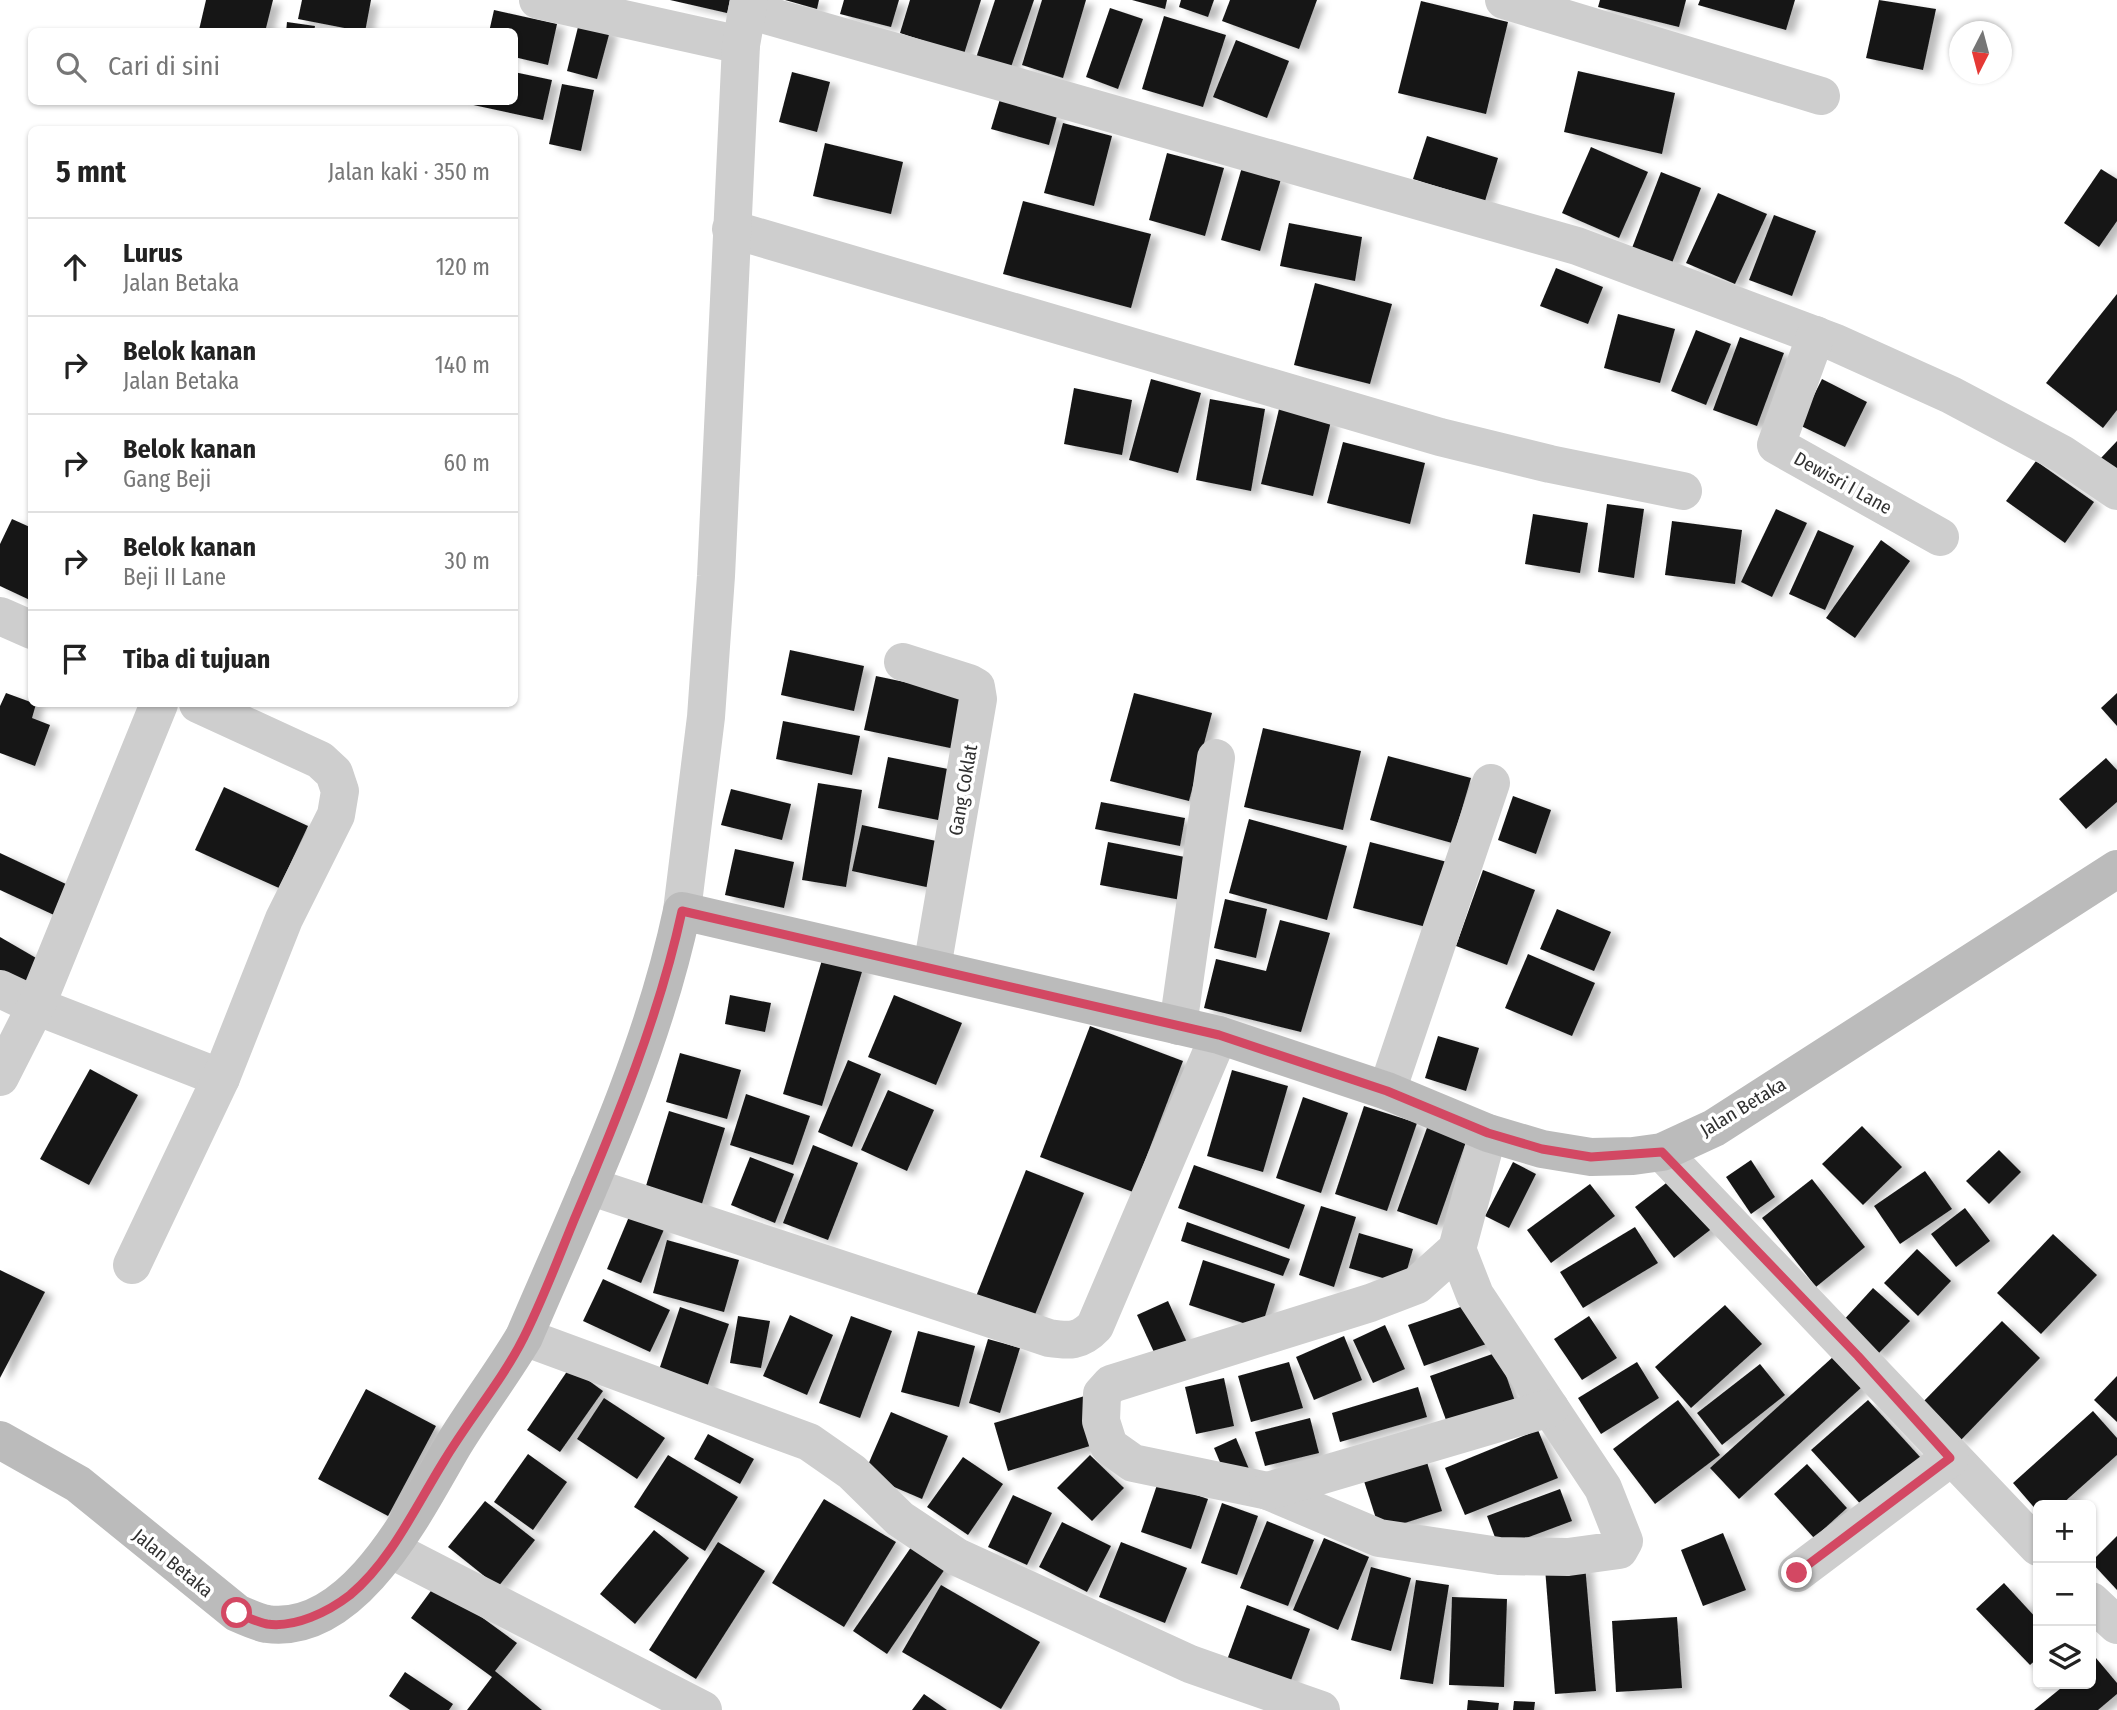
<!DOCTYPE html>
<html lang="id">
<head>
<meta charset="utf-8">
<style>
  body { margin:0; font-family:"Fira Sans Condensed",sans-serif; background:#f2f2f2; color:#222 }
  .controls { position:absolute; right:21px; bottom:21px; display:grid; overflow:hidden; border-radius:10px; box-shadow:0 2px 5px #0004 }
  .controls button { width:63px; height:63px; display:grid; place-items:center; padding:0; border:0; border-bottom:2px solid #e0e0e0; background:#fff; color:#222; font:35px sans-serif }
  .compass { position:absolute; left:1949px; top:21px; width:63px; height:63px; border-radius:50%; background:#fff; box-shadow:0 2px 5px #0004; rotate:186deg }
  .stop { position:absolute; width:21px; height:21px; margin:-16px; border:5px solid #d34863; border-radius:50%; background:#fff }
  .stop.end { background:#d34863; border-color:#fff; box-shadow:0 2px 7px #0008 }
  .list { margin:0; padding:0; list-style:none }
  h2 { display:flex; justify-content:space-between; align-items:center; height:91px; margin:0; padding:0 28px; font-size:30px }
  h2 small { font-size:23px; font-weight:400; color:#767676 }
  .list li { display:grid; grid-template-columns:46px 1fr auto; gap:21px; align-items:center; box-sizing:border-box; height:98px; padding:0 28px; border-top:2px solid #e0e0e0 }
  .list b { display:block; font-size:26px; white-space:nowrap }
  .list p { margin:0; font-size:23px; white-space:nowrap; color:#767676 }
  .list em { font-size:23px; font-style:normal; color:#767676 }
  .icon { flex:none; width:38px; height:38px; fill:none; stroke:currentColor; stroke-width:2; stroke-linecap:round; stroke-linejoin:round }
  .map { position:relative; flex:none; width:2117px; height:1710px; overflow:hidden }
  .search { position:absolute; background:#fff; box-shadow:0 2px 5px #0004; left:28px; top:28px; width:490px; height:77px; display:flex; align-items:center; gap:18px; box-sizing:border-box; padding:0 24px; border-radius:10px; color:#767676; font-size:26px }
  .panel { position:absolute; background:#fff; box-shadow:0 2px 5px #0004; left:28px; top:126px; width:490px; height:581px; border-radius:10px }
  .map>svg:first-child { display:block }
  .building { fill:#181818; filter:url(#shadow) }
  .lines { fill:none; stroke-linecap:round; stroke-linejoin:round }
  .street { stroke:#cecece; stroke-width:38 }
  .secondary { stroke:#bbb; stroke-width:38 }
  .route { stroke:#d34863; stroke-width:9 }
  .labels { text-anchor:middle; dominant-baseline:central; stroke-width:7; stroke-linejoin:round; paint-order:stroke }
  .street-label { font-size:19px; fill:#313131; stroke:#fff }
</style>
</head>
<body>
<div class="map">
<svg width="2117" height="1710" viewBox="0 0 2117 1710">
  <defs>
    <filter id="shadow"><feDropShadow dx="8" dy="4.5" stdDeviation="3.5" flood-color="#0004"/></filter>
  </defs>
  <rect width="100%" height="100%" fill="#fff"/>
  <!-- building -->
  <g class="building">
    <polygon points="206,0 273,0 265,32 199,30"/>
    <polygon points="302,0 371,0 365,32 298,19"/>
    <polygon points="670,0 730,0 727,13"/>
    <polygon points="785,0 819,0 817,9"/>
    <polygon points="844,0 899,0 891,27 840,14"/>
    <polygon points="910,0 981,0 964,54 900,33"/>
    <polygon points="995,0 1034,0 1010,70 976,58"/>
    <polygon points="1042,0 1086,0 1063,78 1022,65"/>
    <polygon points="1132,0 1167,0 1165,9"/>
    <polygon points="1181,0 1214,0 1208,17 1179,7"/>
    <polygon points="1230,0 1317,0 1299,49 1222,21"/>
    <polygon points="1600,0 1686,0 1679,27 1598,7"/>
    <polygon points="1700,0 1795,0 1786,30 1698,5"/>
    <polygon points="1879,0 1936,9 1923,70 1866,58"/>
    <polygon points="1421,1 1508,22 1486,114 1398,93"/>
    <polygon points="1110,8 1143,19 1118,89 1086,77"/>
    <polygon points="494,10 557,24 548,65 514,57 514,32 489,32"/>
    <polygon points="1164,16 1226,35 1203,107 1142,89"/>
    <polygon points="287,22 315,26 314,32 286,32"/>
    <polygon points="579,23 610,31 597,79 567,71"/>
    <polygon points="1236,40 1289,61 1267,118 1213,97"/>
    <polygon points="1578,71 1675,93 1662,154 1564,132"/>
    <polygon points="514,72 552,80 543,120 464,103 514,102"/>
    <polygon points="792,72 830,82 817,132 779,122"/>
    <polygon points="562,84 594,90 581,151 549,144"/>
    <polygon points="1000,99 1057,116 1049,145 991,129"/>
    <polygon points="1063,123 1112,136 1094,206 1044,193"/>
    <polygon points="1427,136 1498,158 1485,201 1413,179"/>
    <polygon points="825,143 903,162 891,214 813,196"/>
    <polygon points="1591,147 1648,172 1619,238 1562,213"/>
    <polygon points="1167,153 1224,168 1205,236 1149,220"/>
    <polygon points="1242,167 1281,179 1260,251 1221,240"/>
    <polygon points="2101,169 2117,179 2117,221 2099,247 2064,223"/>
    <polygon points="1661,172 1701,188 1672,263 1632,248"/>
    <polygon points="1718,193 1767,214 1735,284 1686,263"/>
    <polygon points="1023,201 1151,234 1131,308 1003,274"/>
    <polygon points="1774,215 1816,231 1792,296 1749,280"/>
    <polygon points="1289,223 1362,237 1355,281 1280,266"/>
    <polygon points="1556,268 1603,287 1588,324 1540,306"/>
    <polygon points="1315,283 1392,304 1370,384 1294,365"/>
    <polygon points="2117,294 2117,410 2103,428 2046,383"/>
    <polygon points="1618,314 1675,329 1660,383 1604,368"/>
    <polygon points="1696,330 1731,344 1706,405 1671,391"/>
    <polygon points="1740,337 1784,353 1757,426 1713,410"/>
    <polygon points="1151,379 1201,393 1178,473 1129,460"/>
    <polygon points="1822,379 1867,402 1845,447 1799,425"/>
    <polygon points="1074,388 1132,400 1122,455 1064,444"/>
    <polygon points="1210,399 1265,409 1251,491 1196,480"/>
    <polygon points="1279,409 1331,421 1313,496 1261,484"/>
    <polygon points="2117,441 2117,473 2101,458"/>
    <polygon points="1343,442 1425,463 1410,524 1327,503"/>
    <polygon points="2036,461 2094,502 2065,543 2006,501"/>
    <polygon points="1607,504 1644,509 1634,578 1598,572"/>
    <polygon points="1776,509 1807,523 1772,597 1741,582"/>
    <polygon points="1533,514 1588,523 1580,573 1525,564"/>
    <polygon points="12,519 32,528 32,601 0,586 0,544"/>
    <polygon points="1672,521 1742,530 1735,584 1665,575"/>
    <polygon points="1818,530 1854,546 1825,610 1789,594"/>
    <polygon points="1881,540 1910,561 1855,638 1826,618"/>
    <polygon points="790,650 864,666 854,711 781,695"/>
    <polygon points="876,676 966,695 955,749 864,730"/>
    <polygon points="6,693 36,704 32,718 50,725 35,766 0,753 0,706"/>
    <polygon points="1134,693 1212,713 1189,801 1110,781"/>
    <polygon points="2117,693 2117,726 2101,708"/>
    <polygon points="783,721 860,736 852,775 776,759"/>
    <polygon points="1263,728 1361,751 1343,830 1244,807"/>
    <polygon points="1388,756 1471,778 1452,843 1370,820"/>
    <polygon points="888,757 963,772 953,823 878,808"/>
    <polygon points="2106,758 2117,770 2117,802 2086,829 2059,799"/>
    <polygon points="818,783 862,790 846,887 802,880"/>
    <polygon points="224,787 308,826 279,888 195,850"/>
    <polygon points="731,789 791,804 782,840 721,825"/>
    <polygon points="1513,796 1551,810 1536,854 1498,840"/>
    <polygon points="1101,802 1185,818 1180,846 1095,829"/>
    <polygon points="1249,819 1347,846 1327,920 1229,893"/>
    <polygon points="862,825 941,842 931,888 852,871"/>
    <polygon points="1108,842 1190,858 1181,900 1100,885"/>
    <polygon points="1370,842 1451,863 1434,929 1353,908"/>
    <polygon points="735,849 794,862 784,908 725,895"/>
    <polygon points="0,853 68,885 54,915 0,890"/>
    <polygon points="1483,870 1535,890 1507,965 1456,946"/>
    <polygon points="1225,899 1267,909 1256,958 1214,948"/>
    <polygon points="1557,909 1611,932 1594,971 1540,949"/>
    <polygon points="1280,920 1330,933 1301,1032 1204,1008 1216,959 1266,971"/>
    <polygon points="0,937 43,962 28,988 0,972"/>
    <polygon points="824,953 864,965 822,1106 783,1094"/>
    <polygon points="1528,954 1595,983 1572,1036 1505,1008"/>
    <polygon points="730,995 771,1003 765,1032 725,1024"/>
    <polygon points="894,995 962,1023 936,1085 868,1057"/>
    <polygon points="1090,1026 1183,1061 1133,1192 1040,1157"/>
    <polygon points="1438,1036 1479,1048 1466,1091 1425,1078"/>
    <polygon points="680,1053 741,1070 727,1119 666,1102"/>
    <polygon points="848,1060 881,1074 852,1147 818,1132"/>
    <polygon points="90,1069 138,1095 89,1185 40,1159"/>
    <polygon points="1232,1070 1288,1086 1263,1172 1207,1156"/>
    <polygon points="888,1090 934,1110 907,1171 861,1150"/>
    <polygon points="746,1094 810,1116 793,1165 730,1145"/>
    <polygon points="1303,1097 1348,1113 1321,1193 1276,1178"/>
    <polygon points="1364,1106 1417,1123 1387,1211 1335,1194"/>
    <polygon points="669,1111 725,1128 701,1207 645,1189"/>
    <polygon points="1428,1125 1467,1139 1437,1225 1397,1211"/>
    <polygon points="1862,1126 1902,1167 1863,1205 1822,1164"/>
    <polygon points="813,1145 858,1163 828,1240 783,1223"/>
    <polygon points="1999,1150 2021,1172 1989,1204 1966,1181"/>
    <polygon points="750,1157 794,1174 775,1223 731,1205"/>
    <polygon points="1751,1160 1775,1197 1751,1214 1726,1177"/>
    <polygon points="1513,1162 1536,1174 1509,1228 1485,1216"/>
    <polygon points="1194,1165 1305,1205 1289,1249 1178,1208"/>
    <polygon points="1026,1170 1084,1193 1032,1322 975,1299"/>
    <polygon points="1925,1171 1952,1209 1900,1244 1874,1206"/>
    <polygon points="1674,1177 1714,1227 1674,1258 1635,1207"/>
    <polygon points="1812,1179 1865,1247 1816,1287 1762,1218"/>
    <polygon points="1590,1184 1615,1216 1551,1263 1527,1230"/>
    <polygon points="1321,1206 1356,1217 1334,1287 1299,1275"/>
    <polygon points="1965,1208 1990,1241 1956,1267 1931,1234"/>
    <polygon points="631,1212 665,1227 641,1283 607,1269"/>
    <polygon points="1187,1222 1290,1259 1283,1276 1181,1241"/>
    <polygon points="1635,1227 1658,1263 1583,1308 1560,1272"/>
    <polygon points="1359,1233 1413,1249 1403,1284 1349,1268"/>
    <polygon points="2053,1234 2097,1275 2041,1334 1997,1293"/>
    <polygon points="667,1240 739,1260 724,1312 653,1293"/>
    <polygon points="1917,1249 1951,1281 1918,1316 1884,1283"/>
    <polygon points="1203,1260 1275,1284 1261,1329 1189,1305"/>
    <polygon points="0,1270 45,1292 0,1378"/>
    <polygon points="603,1279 670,1310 650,1352 583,1321"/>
    <polygon points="1873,1288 1910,1321 1877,1355 1841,1323"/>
    <polygon points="1168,1301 1189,1347 1158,1361 1137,1315"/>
    <polygon points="1478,1301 1492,1342 1424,1366 1408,1325"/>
    <polygon points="1725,1305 1762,1344 1691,1408 1655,1367"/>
    <polygon points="680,1307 729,1324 707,1387 659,1370"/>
    <polygon points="790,1315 833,1335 807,1395 763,1376"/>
    <polygon points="738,1316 770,1321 761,1368 730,1363"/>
    <polygon points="851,1316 892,1331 860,1418 819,1403"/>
    <polygon points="1589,1316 1617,1358 1582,1380 1554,1339"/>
    <polygon points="2002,1321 2040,1358 1960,1441 1921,1404"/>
    <polygon points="1385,1325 1405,1369 1373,1383 1353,1340"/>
    <polygon points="918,1331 975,1346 959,1407 901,1392"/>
    <polygon points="1344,1336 1362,1380 1314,1400 1296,1357"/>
    <polygon points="988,1339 1020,1348 1000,1413 969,1403"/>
    <polygon points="1498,1352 1517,1407 1450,1431 1430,1376"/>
    <polygon points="1834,1356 1862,1387 1739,1499 1710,1468"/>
    <polygon points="1289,1362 1303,1408 1251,1422 1238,1376"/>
    <polygon points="1637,1362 1659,1398 1601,1434 1578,1398"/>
    <polygon points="1760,1364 1785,1395 1722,1445 1697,1413"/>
    <polygon points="570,1367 603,1391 560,1452 527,1430"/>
    <polygon points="2117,1376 2117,1422 2094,1400"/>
    <polygon points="1224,1378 1234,1426 1196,1434 1185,1387"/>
    <polygon points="1418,1387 1427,1417 1340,1442 1332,1413"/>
    <polygon points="366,1389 436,1426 388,1516 318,1479"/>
    <polygon points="1088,1395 1103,1442 1008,1471 994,1423"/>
    <polygon points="604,1398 665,1438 637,1479 577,1439"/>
    <polygon points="1678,1400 1720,1455 1655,1504 1613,1449"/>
    <polygon points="1868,1400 1921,1458 1865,1509 1811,1450"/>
    <polygon points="2093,1411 2117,1438 2117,1455 2061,1505 2038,1505 2038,1512 2013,1483"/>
    <polygon points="891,1412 948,1436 922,1499 864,1474"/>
    <polygon points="1310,1418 1319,1453 1265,1466 1255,1432"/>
    <polygon points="1538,1430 1558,1478 1465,1515 1445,1468"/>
    <polygon points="708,1434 754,1459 740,1484 694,1459"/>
    <polygon points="1236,1438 1249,1469 1227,1479 1214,1448"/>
    <polygon points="528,1454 567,1482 533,1530 494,1502"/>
    <polygon points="668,1455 738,1497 705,1551 634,1507"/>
    <polygon points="1090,1455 1124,1488 1092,1521 1057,1488"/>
    <polygon points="963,1457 1003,1484 968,1535 927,1507"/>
    <polygon points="1426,1459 1442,1511 1380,1531 1363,1478"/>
    <polygon points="1807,1464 1847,1508 1814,1538 1774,1494"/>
    <polygon points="1158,1482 1208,1499 1191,1549 1141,1532"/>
    <polygon points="1560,1489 1572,1521 1499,1548 1487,1516"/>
    <polygon points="1013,1495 1052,1513 1027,1565 988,1547"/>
    <polygon points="824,1499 896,1542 844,1627 772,1583"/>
    <polygon points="485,1501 535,1540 498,1587 448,1547"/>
    <polygon points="1222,1503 1258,1516 1237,1575 1201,1563"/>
    <polygon points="1267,1521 1314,1540 1288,1606 1240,1588"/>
    <polygon points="1062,1522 1111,1546 1087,1592 1039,1567"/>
    <polygon points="654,1530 689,1558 635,1624 600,1594"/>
    <polygon points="1723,1533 1746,1590 1703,1606 1681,1550"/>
    <polygon points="2117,1536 2117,1590 2091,1562"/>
    <polygon points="1324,1538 1369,1557 1338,1630 1293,1610"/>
    <polygon points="718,1542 765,1571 696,1679 649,1650"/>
    <polygon points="1121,1542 1187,1568 1165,1623 1099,1597"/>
    <polygon points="914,1543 947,1566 887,1654 853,1631"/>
    <polygon points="1585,1565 1596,1691 1555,1694 1545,1568"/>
    <polygon points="1371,1567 1411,1578 1391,1651 1351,1640"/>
    <polygon points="1416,1580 1449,1585 1433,1684 1400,1679"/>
    <polygon points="2004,1583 2038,1620 2038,1658 2030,1665 1976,1609"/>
    <polygon points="436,1584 517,1643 495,1671 542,1710 467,1710 492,1677 411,1618"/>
    <polygon points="941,1585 1040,1642 1001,1709 902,1652"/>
    <polygon points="1452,1597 1507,1599 1504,1687 1449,1685"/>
    <polygon points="1247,1605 1310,1629 1290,1683 1227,1660"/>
    <polygon points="1677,1617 1682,1688 1616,1692 1612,1621"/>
    <polygon points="2096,1658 2117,1683 2117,1694 2098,1710 2034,1710 2066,1684 2091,1684 2091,1663"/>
    <polygon points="405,1672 453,1704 449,1710 410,1710 389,1696"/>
    <polygon points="924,1694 947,1710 912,1710"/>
    <polygon points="1468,1700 1499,1703 1498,1710 1467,1710"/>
    <polygon points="1514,1701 1535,1702 1534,1710 1513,1710"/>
  </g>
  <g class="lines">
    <!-- street -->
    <g class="street">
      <polyline points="538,0 741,45"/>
      <polyline points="1504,0 1821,96"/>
      <polyline points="748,10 1577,246 1836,343 1951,395 2062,454 2117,491"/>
      <polyline points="731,229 1440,437 1550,464 1683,491"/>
      <polyline points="1816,335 1776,445 1940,537"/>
      <polyline points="0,616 32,630"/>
      <polyline points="903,662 969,683 976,687 978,699 932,968"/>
      <polyline points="682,911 706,717 716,576 741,45 749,0"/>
      <polyline points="0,989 36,1006 221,1078"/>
      <polyline points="1178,1026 1216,758"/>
      <polyline points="0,1077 36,1006 159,704"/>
      <polyline points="1387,1091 1491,783"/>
      <polyline points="1662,1152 2038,1547"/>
      <path d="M589 1186 1049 1338C1069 1341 1080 1342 1095 1326L1219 1035"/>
      <polyline points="1457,1249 1417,1285 1370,1303 1111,1384 1102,1394 1101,1421 1109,1446 1133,1463 1268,1491 1379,1538 1499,1556 1568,1557 1619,1550 1624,1541 1603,1488 1475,1295 1457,1249 1488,1133"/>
      <polyline points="132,1265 221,1078 284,919 336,815 340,791 334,773 320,760 198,704"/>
      <polyline points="524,1337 809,1442 852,1472 900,1519 957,1557 1190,1664 1321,1710"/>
      <polyline points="1268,1491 1550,1408"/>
      <polyline points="390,1549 703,1710"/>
      <polyline points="1797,1573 1950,1458"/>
      <polyline points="2091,1601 2117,1625"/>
    </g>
    <!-- secondary -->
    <path class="secondary" d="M0 1440 78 1484 237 1613C246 1617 257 1622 267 1624 356 1636 417 1506 454 1444 476 1408 502 1374 524 1337 583 1199 651 1058 682 911L1219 1035 1387 1091 1488 1133 1542 1149 1591 1157 1633 1156 1662 1152 1714 1128 2117 869"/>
  </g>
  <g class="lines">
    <!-- route -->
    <path class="route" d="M237 1613C246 1617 257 1622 267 1624 295 1628 328 1612 350 1595 391 1561 416 1506 444 1461 469 1419 502 1381 524 1337 543 1299 558 1259 574 1220 616 1121 659 1017 682 911L1219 1035 1387 1091 1488 1133 1542 1149 1591 1157 1662 1152 1858 1356 1950 1458 1797 1573"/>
  </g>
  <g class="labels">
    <!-- street labels -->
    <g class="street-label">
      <text transform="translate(1843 483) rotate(29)">Dewisri I Lane</text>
      <text transform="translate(963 790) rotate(-80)">Gang Coklat</text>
      <text transform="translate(1743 1107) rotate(-31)">Jalan Betaka</text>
      <text transform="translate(173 1563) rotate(39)">Jalan Betaka</text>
    </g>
  </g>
</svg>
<div class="controls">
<button>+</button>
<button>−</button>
<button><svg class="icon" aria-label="layers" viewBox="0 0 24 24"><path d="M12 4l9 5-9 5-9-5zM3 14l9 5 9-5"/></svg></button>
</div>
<svg class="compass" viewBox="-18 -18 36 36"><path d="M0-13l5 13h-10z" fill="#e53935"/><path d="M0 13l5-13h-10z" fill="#767676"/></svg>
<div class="stop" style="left:237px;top:1613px"></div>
<div class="stop end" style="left:1797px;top:1573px"></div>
<div class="search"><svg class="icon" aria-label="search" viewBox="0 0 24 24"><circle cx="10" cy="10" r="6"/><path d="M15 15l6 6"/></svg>Cari di sini</div>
<section class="panel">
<h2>5 mnt<small>Jalan kaki · 350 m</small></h2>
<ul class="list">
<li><svg class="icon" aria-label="ahead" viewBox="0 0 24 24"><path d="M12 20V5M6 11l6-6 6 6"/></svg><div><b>Lurus</b><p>Jalan Betaka</p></div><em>120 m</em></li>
<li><svg class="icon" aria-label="right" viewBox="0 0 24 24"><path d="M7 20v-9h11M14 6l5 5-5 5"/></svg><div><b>Belok kanan</b><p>Jalan Betaka</p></div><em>140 m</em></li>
<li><svg class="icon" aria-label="right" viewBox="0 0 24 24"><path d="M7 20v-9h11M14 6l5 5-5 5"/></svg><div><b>Belok kanan</b><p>Gang Beji</p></div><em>60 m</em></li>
<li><svg class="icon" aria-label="right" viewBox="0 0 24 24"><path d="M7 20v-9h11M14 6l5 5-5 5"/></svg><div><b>Belok kanan</b><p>Beji II Lane</p></div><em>30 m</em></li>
<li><svg class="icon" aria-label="arrive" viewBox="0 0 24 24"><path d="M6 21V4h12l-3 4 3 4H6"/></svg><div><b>Tiba di tujuan</b></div></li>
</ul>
</section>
</div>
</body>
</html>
